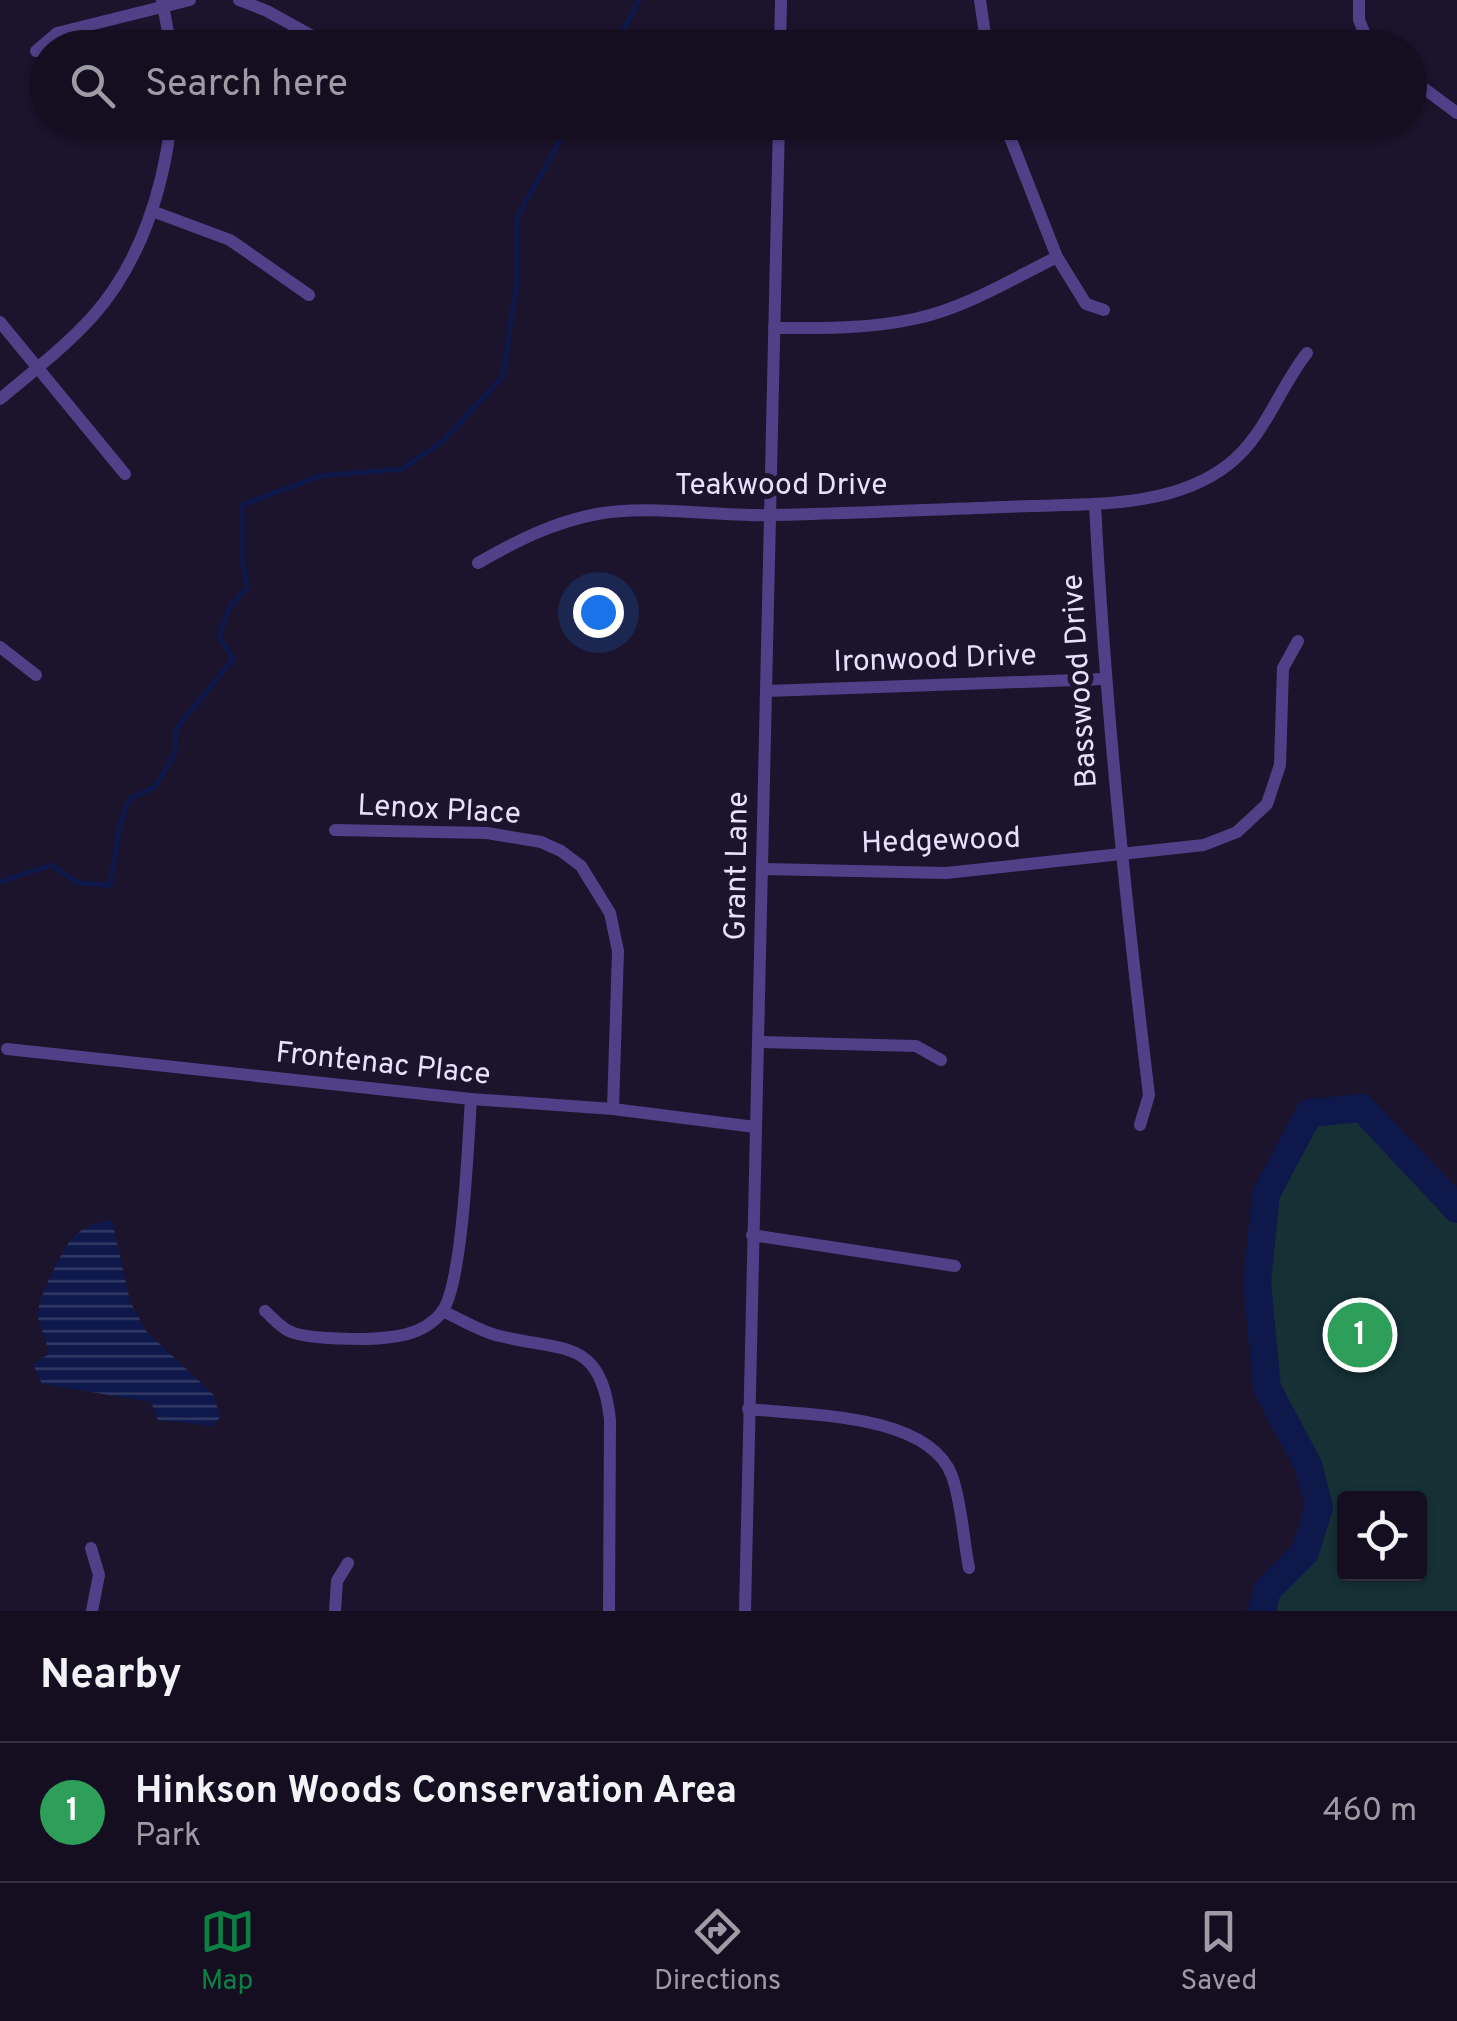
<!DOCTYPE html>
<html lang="en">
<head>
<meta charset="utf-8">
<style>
  body { margin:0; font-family:Overpass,sans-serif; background:#1e172a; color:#f1f3f6 }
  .controls { position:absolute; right:30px; bottom:30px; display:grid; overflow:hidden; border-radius:10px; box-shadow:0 2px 8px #0004 }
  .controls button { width:90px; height:90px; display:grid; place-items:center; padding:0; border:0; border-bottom:2px solid #342e3f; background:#150e21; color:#f1f3f6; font:50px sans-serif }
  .you { position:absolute; left:598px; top:612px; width:35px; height:35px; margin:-25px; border:8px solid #fff; border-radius:50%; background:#1a73e8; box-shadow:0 0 0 15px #1a73e833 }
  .badge { display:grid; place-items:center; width:65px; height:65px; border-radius:50%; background:#0b8043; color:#fff; font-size:32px; font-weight:700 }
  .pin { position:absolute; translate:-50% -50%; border:5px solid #fff; box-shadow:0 2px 10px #0006 }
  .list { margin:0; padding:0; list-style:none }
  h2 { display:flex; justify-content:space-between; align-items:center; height:130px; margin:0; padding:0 40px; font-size:42px }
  h2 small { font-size:32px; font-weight:400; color:#9d9ca5 }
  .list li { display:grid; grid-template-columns:65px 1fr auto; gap:30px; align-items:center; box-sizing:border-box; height:140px; padding:0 40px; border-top:2px solid #342e3f }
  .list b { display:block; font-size:38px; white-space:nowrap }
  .list p { margin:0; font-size:32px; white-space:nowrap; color:#9d9ca5 }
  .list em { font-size:32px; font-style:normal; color:#9d9ca5 }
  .icon { flex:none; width:55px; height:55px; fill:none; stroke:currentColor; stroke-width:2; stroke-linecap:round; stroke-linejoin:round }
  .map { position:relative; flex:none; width:1457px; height:1611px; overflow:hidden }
  .search { position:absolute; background:#150e21; box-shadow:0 2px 8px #0004; left:30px; right:30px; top:30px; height:110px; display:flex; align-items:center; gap:25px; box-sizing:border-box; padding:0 35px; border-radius:55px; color:#9d9ca5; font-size:38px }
  .sheet { height:270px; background:#150e21 }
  nav { display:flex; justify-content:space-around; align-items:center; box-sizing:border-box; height:140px; border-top:2px solid #342e3f; background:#150e21; font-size:28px; color:#9d9ca5 }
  nav a { display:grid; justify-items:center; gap:5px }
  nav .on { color:#0b8043 }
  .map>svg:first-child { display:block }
  .park { fill:#163036; fill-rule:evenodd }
  .water { fill:url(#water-rules) }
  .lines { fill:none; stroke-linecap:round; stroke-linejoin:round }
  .stream { stroke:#0e184a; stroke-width:5 }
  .river { stroke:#0e184a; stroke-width:28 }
  .street { stroke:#514088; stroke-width:12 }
  .labels { text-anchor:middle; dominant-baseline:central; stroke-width:10; stroke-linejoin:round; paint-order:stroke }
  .street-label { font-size:30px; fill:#e9dffe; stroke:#1c132c }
</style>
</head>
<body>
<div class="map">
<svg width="1457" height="1611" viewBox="0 0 1457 1611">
  <defs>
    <pattern id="water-rules" width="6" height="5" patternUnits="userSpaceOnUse" patternTransform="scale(2.5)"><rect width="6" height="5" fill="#0e184a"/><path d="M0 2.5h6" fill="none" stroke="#313965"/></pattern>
  </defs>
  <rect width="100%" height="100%" fill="#1c132c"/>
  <!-- park -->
  <path class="park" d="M1362 1108 1457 1209V1611H1265L1267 1590 1305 1552 1319 1507 1308 1465 1267 1388 1257 1282 1266 1194 1309 1113ZM1344 1498H1420V1574H1344Z"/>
  <!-- water -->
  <path class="water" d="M112 1220 130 1301 146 1331 214 1395 220 1417 213 1426 158 1420 151 1402 42 1384 33 1364 49 1354C47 1340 39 1326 38 1315 37 1300 61 1252 70 1241 82 1227 95 1222 112 1220Z"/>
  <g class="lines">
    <!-- stream -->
    <g class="stream">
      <polyline points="614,48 639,0"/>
      <polyline points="0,882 51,865 78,883 110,885 121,821 130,798 155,787 175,753 176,729 233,659 219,636 230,606 248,587 242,560 242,505 320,476 402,469 443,441 503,376 517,281 517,218 570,122"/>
    </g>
    <!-- river -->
    <polyline class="river" points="1262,1611 1267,1590 1305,1552 1319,1507 1308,1465 1267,1388 1257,1282 1266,1194 1309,1113 1362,1108 1457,1209"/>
    <!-- street -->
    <g class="street">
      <polyline points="162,0 171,48"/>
      <polyline points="239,0 267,11 334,48"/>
      <polyline points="980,0 987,48"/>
      <polyline points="1359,0 1359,20 1371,48"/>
      <polyline points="780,48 781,0"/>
      <polyline points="36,51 57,33 190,0"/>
      <polyline points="1410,78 1457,113"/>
      <polyline points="1004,122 1057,257 1086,304 1104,310"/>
      <polyline points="152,211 230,240 309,295"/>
      <polyline points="0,322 125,474"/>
      <path d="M774 328C821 328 868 329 914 319 964 309 1012 279 1057 257"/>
      <path d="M0 399C31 373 66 346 93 316 140 263 163 191 171 122"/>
      <path d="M1095 504C1105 702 1125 898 1149 1095L1140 1125"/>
      <path d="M478 563C516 541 554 522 597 514 649 504 718 517 772 515 858 513 945 509 1031 506 1095 504 1175 507 1229 464 1265 436 1279 388 1307 353"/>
      <polyline points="0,647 36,675"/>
      <polyline points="767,691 1104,679"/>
      <polyline points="335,830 487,833 541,842 561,851 581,866 610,913 618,951 613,1109"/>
      <polyline points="764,869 946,873 1204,845 1237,832 1267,804 1280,765 1283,668 1298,641"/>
      <polyline points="759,1042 916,1046 941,1060"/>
      <polyline points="7,1049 471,1099 613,1109 755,1127"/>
      <polyline points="752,1235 955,1266"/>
      <path d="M265 1311C272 1317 280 1327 289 1331 304 1339 347 1339 365 1339 393 1338 423 1336 442 1312 463 1283 468 1142 471 1099"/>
      <path d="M442 1311C461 1319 481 1332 500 1336 565 1352 601 1338 610 1420L609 1611"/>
      <path d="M748 1409C805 1415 929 1413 952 1476 962 1504 963 1538 969 1568"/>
      <polyline points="91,1548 99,1575 92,1611"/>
      <polyline points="335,1611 337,1581 348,1563"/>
      <polyline points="745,1611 779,122"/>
    </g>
  </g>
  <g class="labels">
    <!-- street labels -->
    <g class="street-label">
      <text x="781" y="486">Teakwood Drive</text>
      <text transform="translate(935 660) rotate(-2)">Ironwood Drive</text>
      <text transform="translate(1081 681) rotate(-94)">Basswood Drive</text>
      <text transform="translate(439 811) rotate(3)">Lenox Place</text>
      <text transform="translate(941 842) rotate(-2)">Hedgewood</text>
      <text transform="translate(738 866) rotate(-89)">Grant Lane</text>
      <text transform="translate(383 1065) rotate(6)">Frontenac Place</text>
    </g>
  </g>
</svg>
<div class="controls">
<button><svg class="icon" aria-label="locate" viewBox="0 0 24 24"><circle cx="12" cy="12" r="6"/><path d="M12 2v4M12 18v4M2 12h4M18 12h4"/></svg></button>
</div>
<div class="you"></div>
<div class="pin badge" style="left:1360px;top:1335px;background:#2e9e5b">1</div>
<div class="search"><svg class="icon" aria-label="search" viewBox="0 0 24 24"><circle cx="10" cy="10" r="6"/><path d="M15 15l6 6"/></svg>Search here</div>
</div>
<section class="sheet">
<h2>Nearby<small></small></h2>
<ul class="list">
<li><span class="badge" style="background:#2e9e5b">1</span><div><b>Hinkson Woods Conservation Area</b><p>Park</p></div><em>460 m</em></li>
</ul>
</section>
<nav>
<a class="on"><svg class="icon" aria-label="map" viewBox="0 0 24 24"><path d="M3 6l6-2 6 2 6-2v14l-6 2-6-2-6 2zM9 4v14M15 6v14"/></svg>Map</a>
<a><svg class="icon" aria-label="directions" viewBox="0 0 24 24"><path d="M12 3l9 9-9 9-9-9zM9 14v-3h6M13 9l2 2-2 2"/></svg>Directions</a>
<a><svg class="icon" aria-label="saved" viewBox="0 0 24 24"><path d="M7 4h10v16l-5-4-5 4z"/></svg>Saved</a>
</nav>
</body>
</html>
